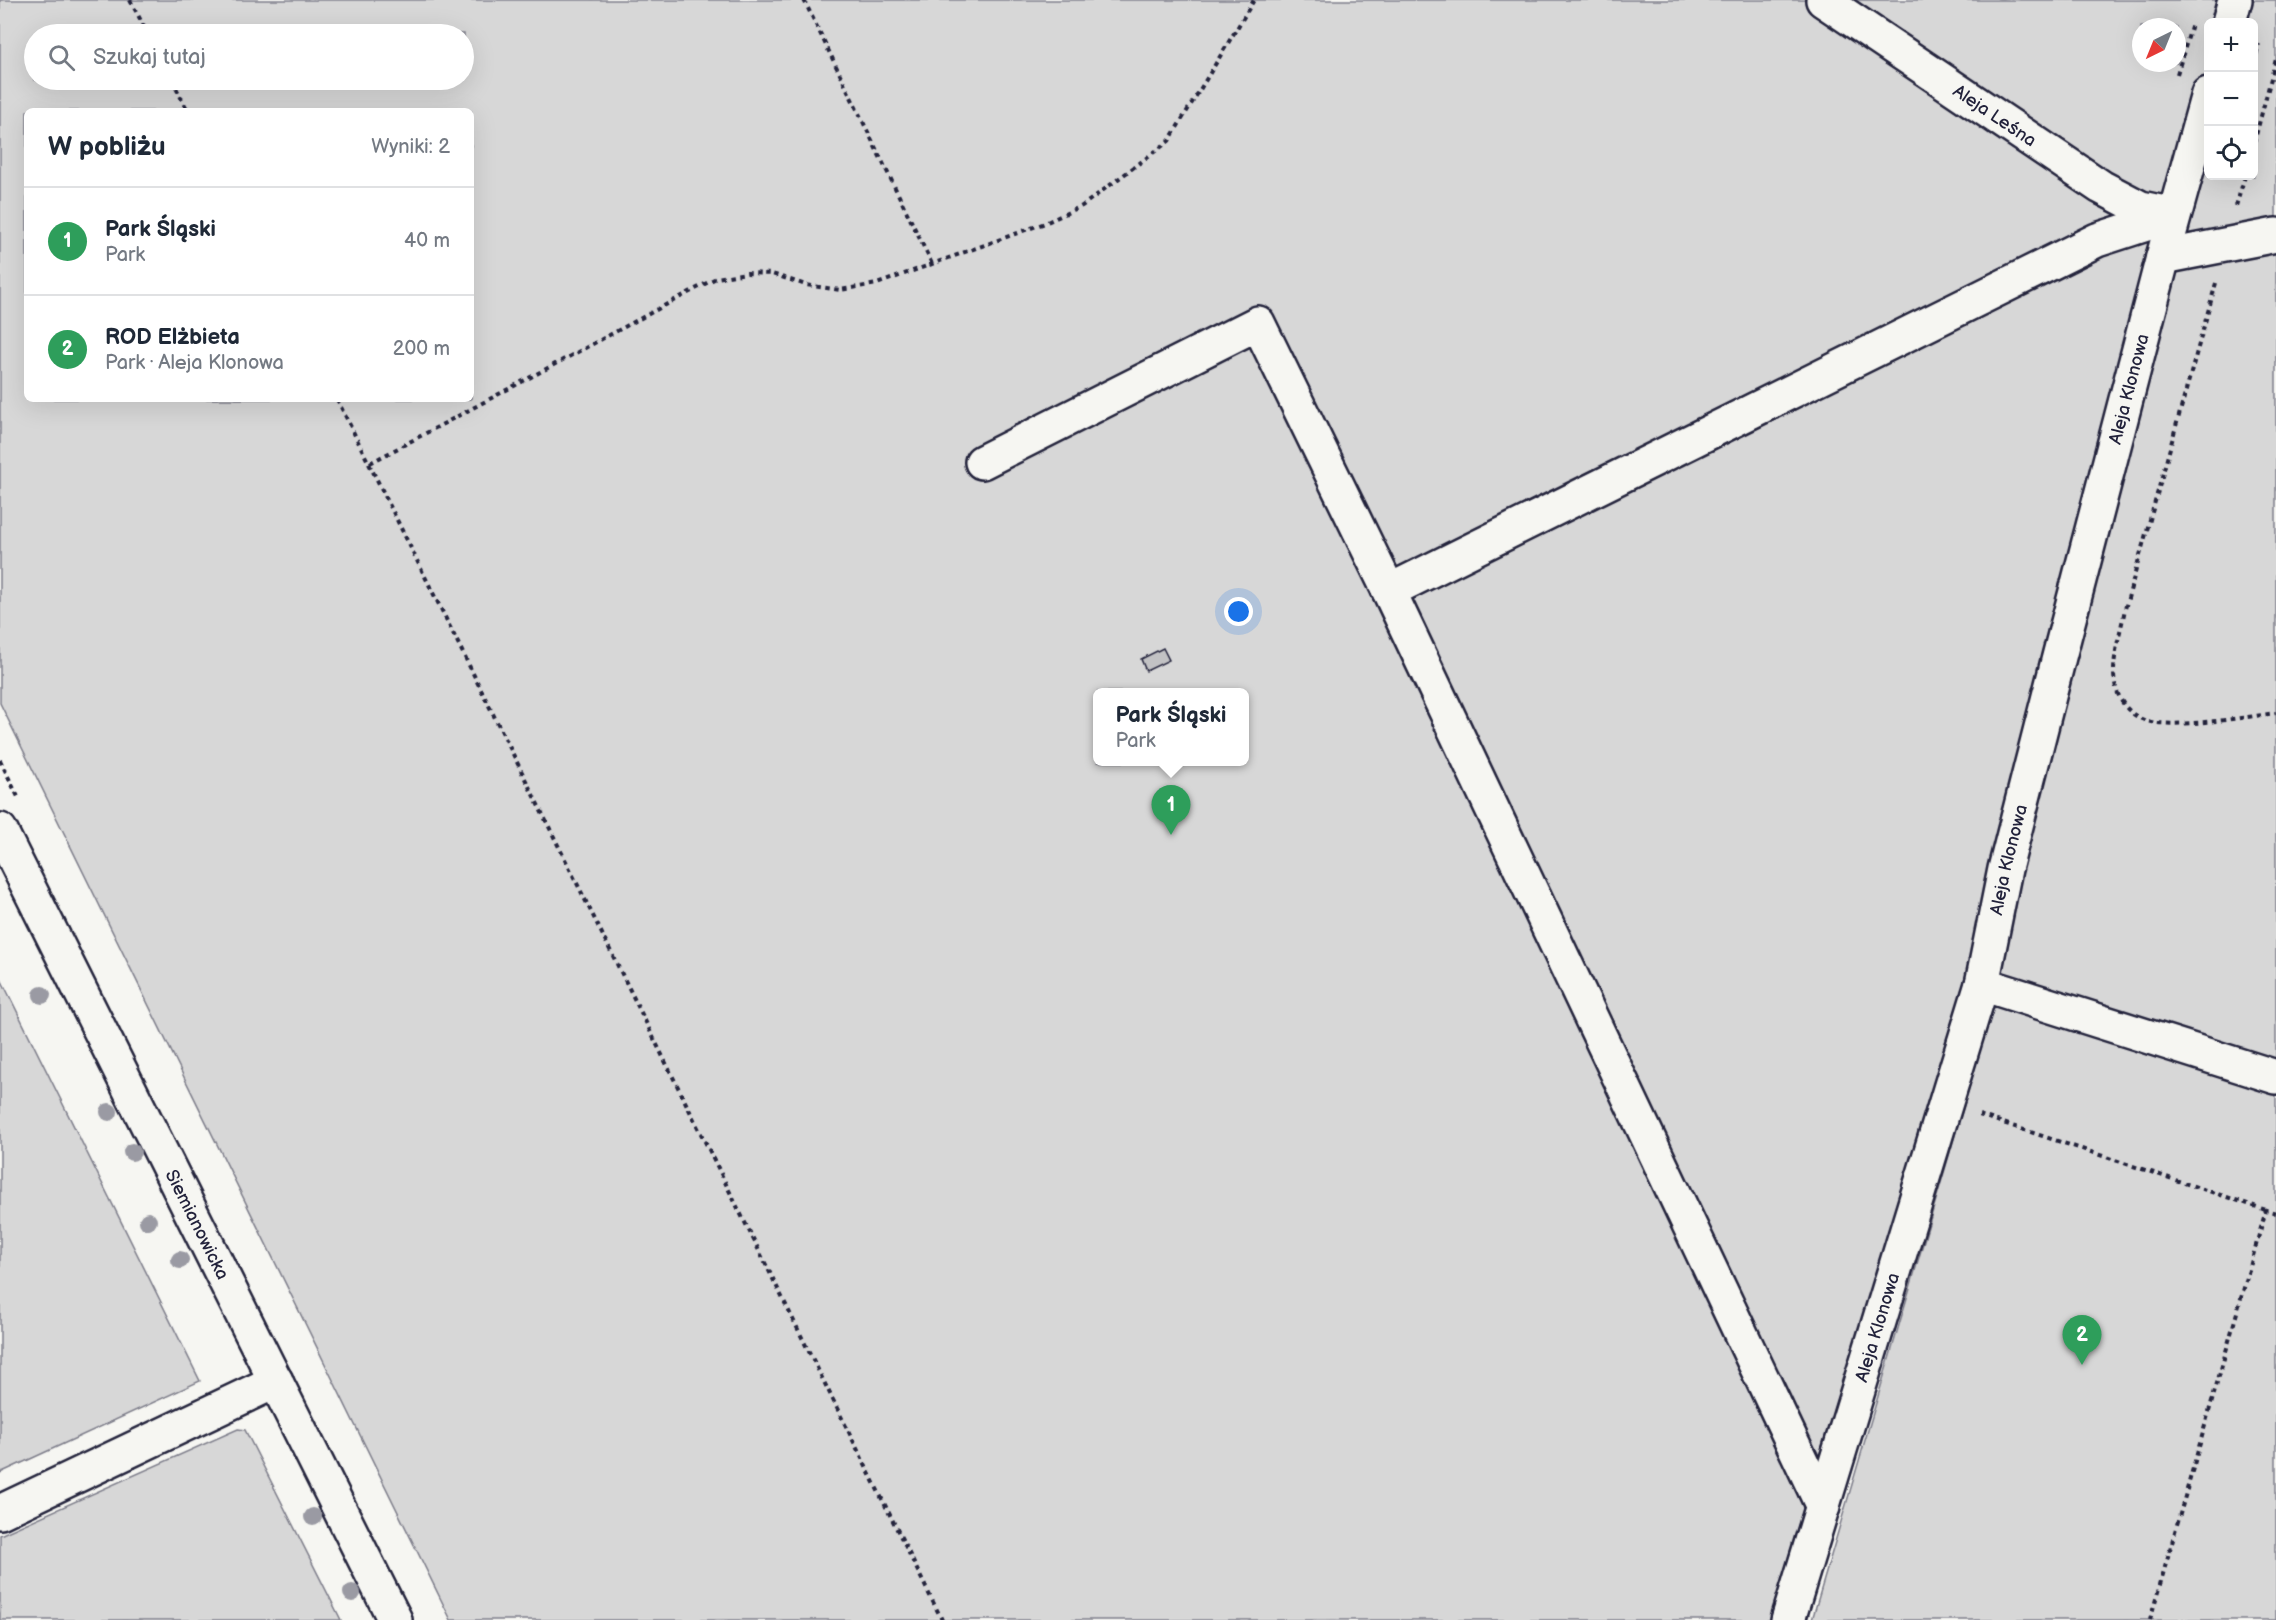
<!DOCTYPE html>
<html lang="pl">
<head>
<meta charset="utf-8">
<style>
  body { margin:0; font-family:"Balsamiq Sans",sans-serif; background:#f6f6f7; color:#1f2937 }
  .controls { position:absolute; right:18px; top:18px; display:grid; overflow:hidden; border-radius:9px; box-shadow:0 6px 24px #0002 }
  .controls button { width:54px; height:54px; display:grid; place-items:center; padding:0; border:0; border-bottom:2px solid #e0e1e3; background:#fff; color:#1f2937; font:30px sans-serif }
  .compass { position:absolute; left:2132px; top:18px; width:54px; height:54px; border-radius:50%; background:#fff; box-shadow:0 6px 24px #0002; rotate:223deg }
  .you { position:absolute; left:1239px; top:612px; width:21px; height:21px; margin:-15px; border:4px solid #fff; border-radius:50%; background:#1a73e8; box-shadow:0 0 0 9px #1a73e833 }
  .badge { display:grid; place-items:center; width:39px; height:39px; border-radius:50%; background:#c8321e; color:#fff; font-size:20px; font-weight:700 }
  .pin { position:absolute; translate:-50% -50px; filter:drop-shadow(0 2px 3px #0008) }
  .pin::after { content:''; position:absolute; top:32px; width:21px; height:18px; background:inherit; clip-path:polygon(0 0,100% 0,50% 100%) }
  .popup { position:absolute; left:1093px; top:688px; width:156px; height:78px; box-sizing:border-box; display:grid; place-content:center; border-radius:9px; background:#fff; filter:drop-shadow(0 2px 4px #0005); font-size:20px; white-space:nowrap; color:#747a83 }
  .popup b { font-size:22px; color:#1f2937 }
  .popup::after { content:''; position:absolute; left:50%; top:100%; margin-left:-12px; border:12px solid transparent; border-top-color:#fff }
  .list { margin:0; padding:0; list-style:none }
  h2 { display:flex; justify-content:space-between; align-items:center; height:78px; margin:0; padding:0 24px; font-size:26px }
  h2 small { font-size:20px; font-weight:400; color:#747a83 }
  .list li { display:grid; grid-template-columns:39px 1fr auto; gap:18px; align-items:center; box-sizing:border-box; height:108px; padding:0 24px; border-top:2px solid #e0e1e3 }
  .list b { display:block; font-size:22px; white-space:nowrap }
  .list p { margin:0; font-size:20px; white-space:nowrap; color:#747a83 }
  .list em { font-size:20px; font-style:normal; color:#747a83 }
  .icon { flex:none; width:33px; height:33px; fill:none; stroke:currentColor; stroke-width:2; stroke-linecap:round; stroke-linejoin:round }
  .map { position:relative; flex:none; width:2276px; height:1620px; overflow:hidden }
  .search { position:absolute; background:#fff; box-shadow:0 6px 24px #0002; left:24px; top:24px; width:450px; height:66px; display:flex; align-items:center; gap:15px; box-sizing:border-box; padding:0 21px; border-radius:33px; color:#747a83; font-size:22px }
  .panel { position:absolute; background:#fff; box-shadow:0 6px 24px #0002; left:24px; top:108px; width:450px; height:294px; border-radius:9px }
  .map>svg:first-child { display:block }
  .green { fill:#d7d7d7; stroke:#7c7c89; stroke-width:1.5; fill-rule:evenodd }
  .building { fill:#c2c2c4; stroke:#22223b; stroke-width:1.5 }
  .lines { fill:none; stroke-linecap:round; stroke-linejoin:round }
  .minor-casing { stroke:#22223b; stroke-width:38 }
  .path { stroke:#22223b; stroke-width:4; stroke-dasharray:4.5 4.5; stroke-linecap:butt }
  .minor { stroke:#f6f6f2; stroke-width:33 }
  .tree { fill:#9a9aa3 }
  .labels { text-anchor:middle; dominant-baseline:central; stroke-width:4.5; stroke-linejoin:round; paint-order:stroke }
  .street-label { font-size:18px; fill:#22223b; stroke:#f6f6f2 }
</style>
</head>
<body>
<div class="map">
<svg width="2276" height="1620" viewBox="0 0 2276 1620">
  <rect width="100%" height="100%" fill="#f6f6f2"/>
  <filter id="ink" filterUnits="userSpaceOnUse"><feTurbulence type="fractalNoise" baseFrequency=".0167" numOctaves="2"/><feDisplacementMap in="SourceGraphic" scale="12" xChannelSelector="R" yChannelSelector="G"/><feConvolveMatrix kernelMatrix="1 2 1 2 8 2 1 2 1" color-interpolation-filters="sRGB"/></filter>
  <g filter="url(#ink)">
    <!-- green -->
    <g class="green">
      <path d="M0 0H2276V1064L1972 968 1816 1466 1770 1620H451L0 703ZM2208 22H2254V176H2208ZM2141 27H2177V63H2141ZM34 34H464V80H34ZM27 111H471V399H27ZM1098 692H1244V762H1098Z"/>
      <polygon points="0,977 200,1381 0,1473"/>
      <polygon points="1997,993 2276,1083 2276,1620 1812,1620"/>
      <polygon points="238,1429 245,1430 341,1620 0,1620 0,1535"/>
    </g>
    <!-- building -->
    <polygon class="building" points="1163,648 1169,660 1146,671 1141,659"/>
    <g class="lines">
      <!-- minor casing -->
      <g class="minor-casing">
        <g id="minor">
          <path id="s1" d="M1823 0 2101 187 2141 208 2174 215"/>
          <polyline points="2229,22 2235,0"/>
          <polyline points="2163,257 2276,235"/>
          <polyline points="982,462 1258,323 1389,591"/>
          <path id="s2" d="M0 830 395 1620"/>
          <polyline points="1982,984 2276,1077"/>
          <polyline points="1823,1507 1389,591 2097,240 2174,215"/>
          <polyline points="0,1512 276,1381"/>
          <path id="s3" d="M1788 1620 1982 984 2005 869 2059 657 2163 257 2208 94"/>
        </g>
      </g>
      <!-- path -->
      <g class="path">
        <polyline points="130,0 148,34"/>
        <polyline points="804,0 932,264"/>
        <polyline points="2254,63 2259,44"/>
        <polyline points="2177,74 2192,24"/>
        <polyline points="172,80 188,111"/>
        <polyline points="2254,143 2276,59"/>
        <polyline points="2236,206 2245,176"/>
        <path d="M2216 283 2125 609C2121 630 2114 651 2114 672 2114 693 2124 712 2144 720 2170 730 2246 717 2276 713"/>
        <polyline points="337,399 942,1620"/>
        <polyline points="370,463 716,278 747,273 772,274 806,285 840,290 877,284 1045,223 1082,206 1169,141 1254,0"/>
        <polyline points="0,760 19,799"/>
        <polyline points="1979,1115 2266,1210"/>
        <polyline points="2150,1620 2266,1210 2276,1213"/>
      </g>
      <!-- minor -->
      <use href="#minor" class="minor"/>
    </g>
    <!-- trees -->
    <g class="tree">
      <circle cx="42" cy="995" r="9"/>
      <circle cx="109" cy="1112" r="9"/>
      <circle cx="132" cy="1152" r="9"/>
      <circle cx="148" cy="1221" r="9"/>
      <circle cx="180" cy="1260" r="9"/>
      <circle cx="313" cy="1517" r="9"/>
      <circle cx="352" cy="1593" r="9"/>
    </g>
  </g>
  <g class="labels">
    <!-- street labels -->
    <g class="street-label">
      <text stroke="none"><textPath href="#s1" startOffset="207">Aleja Leśna</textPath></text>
      <text stroke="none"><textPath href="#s3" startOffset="1278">Aleja Klonowa</textPath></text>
      <text stroke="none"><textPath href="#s3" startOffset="792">Aleja Klonowa</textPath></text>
      <text stroke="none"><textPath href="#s2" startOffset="441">Siemianowicka</textPath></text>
      <text stroke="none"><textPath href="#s3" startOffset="306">Aleja Klonowa</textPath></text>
    </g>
  </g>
</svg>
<div class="controls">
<button>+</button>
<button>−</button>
<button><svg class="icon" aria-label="locate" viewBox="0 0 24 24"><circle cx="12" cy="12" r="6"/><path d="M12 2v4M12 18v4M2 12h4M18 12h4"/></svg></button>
</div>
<svg class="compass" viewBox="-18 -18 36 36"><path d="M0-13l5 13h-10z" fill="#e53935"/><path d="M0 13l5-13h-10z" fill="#747a83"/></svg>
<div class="you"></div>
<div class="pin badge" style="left:1171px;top:835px;background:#2e9e5b">1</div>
<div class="popup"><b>Park Śląski</b>Park</div>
<div class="pin badge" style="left:2082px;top:1365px;background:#2e9e5b">2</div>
<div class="search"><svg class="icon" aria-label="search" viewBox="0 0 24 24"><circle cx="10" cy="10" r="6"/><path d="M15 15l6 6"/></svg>Szukaj tutaj</div>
<section class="panel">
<h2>W pobliżu<small>Wyniki: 2</small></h2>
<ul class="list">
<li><span class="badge" style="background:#2e9e5b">1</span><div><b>Park Śląski</b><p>Park</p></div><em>40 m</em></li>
<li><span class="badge" style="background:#2e9e5b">2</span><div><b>ROD Elżbieta</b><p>Park · Aleja Klonowa</p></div><em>200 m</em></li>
</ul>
</section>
</div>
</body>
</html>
